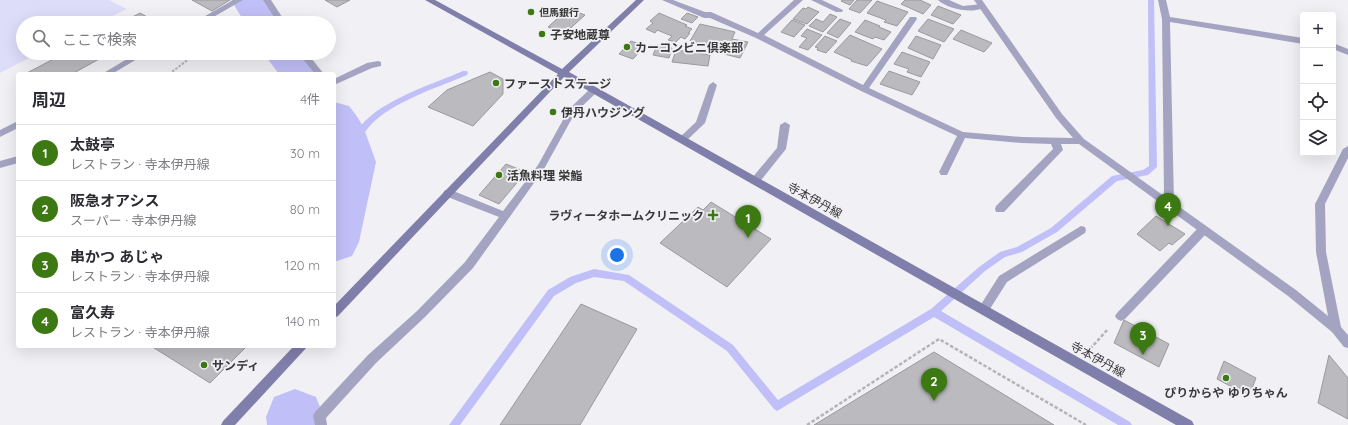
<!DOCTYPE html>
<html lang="ja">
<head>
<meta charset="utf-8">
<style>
  body { margin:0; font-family:Quicksand,"Noto Sans JP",sans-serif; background:#f2f2f3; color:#2b2b33 }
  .controls { position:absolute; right:12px; top:12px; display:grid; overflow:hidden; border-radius:4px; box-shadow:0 4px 16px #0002 }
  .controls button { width:36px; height:36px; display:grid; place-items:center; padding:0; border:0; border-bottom:1px solid #e1e1e2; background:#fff; color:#2b2b33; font:20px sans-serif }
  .you { position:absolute; left:617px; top:255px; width:14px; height:14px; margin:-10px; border:3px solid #fff; border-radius:50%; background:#1a73e8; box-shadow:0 0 0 6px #1a73e833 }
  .badge { display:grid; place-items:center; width:26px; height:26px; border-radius:50%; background:#3d7912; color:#fff; font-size:13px; font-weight:700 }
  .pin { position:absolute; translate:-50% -33px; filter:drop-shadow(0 1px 2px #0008) }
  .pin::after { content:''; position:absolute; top:21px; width:14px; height:12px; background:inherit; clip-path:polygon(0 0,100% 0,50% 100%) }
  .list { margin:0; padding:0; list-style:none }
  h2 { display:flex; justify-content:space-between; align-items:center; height:52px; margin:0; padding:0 16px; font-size:17px }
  h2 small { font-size:13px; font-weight:400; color:#7c7c81 }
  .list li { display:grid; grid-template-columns:26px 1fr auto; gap:12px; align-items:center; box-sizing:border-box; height:56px; padding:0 16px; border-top:1px solid #e1e1e2 }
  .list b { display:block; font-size:15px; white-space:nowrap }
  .list p { margin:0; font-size:13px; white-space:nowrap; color:#7c7c81 }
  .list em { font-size:13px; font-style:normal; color:#7c7c81 }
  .icon { flex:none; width:22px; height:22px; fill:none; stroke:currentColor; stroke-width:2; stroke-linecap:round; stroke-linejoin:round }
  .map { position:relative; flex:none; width:1348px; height:425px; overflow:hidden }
  .search { position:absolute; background:#fff; box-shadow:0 4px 16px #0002; left:16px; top:16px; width:320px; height:44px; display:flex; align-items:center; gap:10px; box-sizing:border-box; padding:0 14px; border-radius:22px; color:#7c7c81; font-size:15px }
  .panel { position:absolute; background:#fff; box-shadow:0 4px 16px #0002; left:16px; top:72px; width:320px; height:276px; border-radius:4px }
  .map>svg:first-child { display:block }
  .green { fill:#ddddf9 }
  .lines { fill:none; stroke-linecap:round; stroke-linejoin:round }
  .stream { fill:#c1bff7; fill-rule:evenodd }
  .river { fill:#c1bff7; fill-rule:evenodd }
  .building { fill:#bbbbbf; stroke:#9a9a9e }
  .path-far1 { stroke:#b4b4b7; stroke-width:2; stroke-dasharray:2.5 1.5; stroke-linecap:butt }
  .path { stroke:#b4b4b7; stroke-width:2.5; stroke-dasharray:3.5 2; stroke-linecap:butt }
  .lane { fill:#a4a4c2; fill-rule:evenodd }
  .street { fill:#a4a4c2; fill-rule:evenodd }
  .secondary { fill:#807eaa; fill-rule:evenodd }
  .poi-dot { fill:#3d7912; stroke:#f1f1f5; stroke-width:1.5 }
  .labels { text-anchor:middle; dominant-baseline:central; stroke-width:3.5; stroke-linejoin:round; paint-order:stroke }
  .far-poi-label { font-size:10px; font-weight:bold; fill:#39393a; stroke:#f1f1f5; text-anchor:start }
  .poi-label { font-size:12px; font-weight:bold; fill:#39393a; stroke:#f1f1f5; text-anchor:start }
  .street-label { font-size:12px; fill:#39393a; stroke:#f1f1f5 }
</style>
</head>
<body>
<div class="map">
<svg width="1348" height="425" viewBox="0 0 1348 425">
  <rect width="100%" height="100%" fill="#f1f1f5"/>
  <!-- green -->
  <polygon class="green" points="0,0 109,0 127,9 99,23 23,23 23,53 39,53 0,73"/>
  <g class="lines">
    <!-- stream -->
    <g class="stream">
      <polygon points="1148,0 1154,0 1157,167 1148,175 1117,181 1057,232 1022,252 1005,257 985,271 941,311 1130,422 1132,425 1118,425 934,317 777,411 774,409 727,351 624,281 594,277 576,283 554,296 460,425 449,425 548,290 570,277 594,269 629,275 733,345 778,400 931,309 979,267 1000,252 1017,247 1051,228 1112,176 1143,170 1149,166"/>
      <path d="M463 71H467L468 73 467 75C437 88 384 104 365 132 360 140 359 153 357 162L353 165 350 164 349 162C352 152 353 141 357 132 372 103 433 84 463 71Z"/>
    </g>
    <!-- river -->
    <g class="river">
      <polygon points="231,0 267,0 283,23 245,23"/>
      <polygon points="263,53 305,53 321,74 279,74"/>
      <polygon points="334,102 349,106 356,115 363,126 376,162 359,242 352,256 334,262"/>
      <polygon points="295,389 316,397 327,425 267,425 266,417 274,397"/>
    </g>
  </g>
  <!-- building -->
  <g class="building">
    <polygon points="192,0 230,0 212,11"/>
    <polygon points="325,0 350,0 337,7"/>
    <polygon points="843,0 854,0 850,5 841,1"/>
    <polygon points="857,0 872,0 860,13 849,9"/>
    <polygon points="905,0 920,0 931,5 923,14 901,4"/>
    <polygon points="877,1 908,12 897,26 884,22 886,20 867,13"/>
    <polygon points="938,6 961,15 953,24 931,15"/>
    <polygon points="808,7 819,12 807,24 793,19 803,8 806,9"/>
    <polygon points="572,10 585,15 564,34 548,27 559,17 563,19"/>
    <polygon points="140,13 158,23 121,23"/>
    <polygon points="659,13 687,25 685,26 692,29 688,33 690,33 685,39 681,37 676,42 668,40 672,36 657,30 655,33 646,29 653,23 650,21"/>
    <polygon points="687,13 698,17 692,23 681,19"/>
    <polygon points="830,14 837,17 823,32 809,26 816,19 823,22"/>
    <polygon points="840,19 851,23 838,38 827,33"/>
    <polygon points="928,19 954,29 944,42 918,31"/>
    <polygon points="792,20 805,25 794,37 781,32"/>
    <polygon points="865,20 880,26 879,27 891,32 884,40 875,37 873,39 855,32"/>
    <polygon points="700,24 735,32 732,39 748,42 740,58 724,54 727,49 690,41"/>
    <polygon points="807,29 822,35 808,50 799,47 807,38 801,36"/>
    <polygon points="961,30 992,43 984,52 953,39"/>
    <polygon points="850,35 882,49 867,66 851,61 852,60 834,52"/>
    <polygon points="825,36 837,41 826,53 817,50 818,48 815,47"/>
    <polygon points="916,36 941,45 933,59 908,48"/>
    <polygon points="631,41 645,46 633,59 619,54"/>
    <polygon points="657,45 672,48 669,58 653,55"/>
    <polygon points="676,50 710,55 708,66 672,62"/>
    <polygon points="902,52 930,62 921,77 907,72 909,69 894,64"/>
    <polygon points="65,53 110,53 72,74 25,74"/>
    <polygon points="889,71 920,82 912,95 880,84"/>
    <polygon points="490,72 503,79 503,94 473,126 428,107 447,90"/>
    <polygon points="506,164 526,172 499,204 479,195"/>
    <polygon points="711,202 771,239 727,287 660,243 698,207 703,210"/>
    <polygon points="1156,216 1185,234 1172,245 1169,243 1160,251 1137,234"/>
    <polygon points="581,304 637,329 580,425 500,425"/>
    <polygon points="1124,320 1169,344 1159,367 1114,343"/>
    <polygon points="151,346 247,346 210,383"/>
    <polygon points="934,352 1054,425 814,425"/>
    <polygon points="1329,355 1348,378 1348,419 1318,403"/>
    <polygon points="1224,361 1256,378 1249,396 1217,379"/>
  </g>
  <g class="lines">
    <!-- path-far1 -->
    <polyline class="path-far1" points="169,74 197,53"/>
    <!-- path -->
    <g class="path">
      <polyline points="1090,349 1108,329"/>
      <polyline points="807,425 939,339 1086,425"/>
    </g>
    <!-- lane -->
    <g class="lane">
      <path d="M938 0H949L963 6 982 4 986 6C976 15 947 9 938 0Z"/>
      <polygon points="713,82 717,85 705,123 685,142 679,142 677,140 679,138 696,122 709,85"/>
      <polygon points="1081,226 1085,227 1086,230 1085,233 1007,282 988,312 984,314 980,312 978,309 980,306 999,276"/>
      <polygon points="1203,226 1207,227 1208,230 1207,233 1125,319 1121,321 1117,319 1115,316 1117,313 1199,227"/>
    </g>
    <!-- street -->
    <g class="street">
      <polygon points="233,0 243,0 203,23 193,23"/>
      <polygon points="263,0 271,0 286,23 278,23"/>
      <polygon points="662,0 673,0 705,12 711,12 758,33 794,0 803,0 764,35 863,85 910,17 916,17 917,19 869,88 963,132 1022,137 1073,138 1056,118 974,0 982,0 1062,114 1084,139 1164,196 1162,19 1158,0 1166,0 1170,17 1303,38 1303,44 1170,22 1174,203 1296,290 1328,316 1316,252 1315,204 1343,149 1348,146 1348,158 1325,204 1326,252 1341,327 1348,335 1348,348 1344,347 1332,332 1288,296 1079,144 1061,144 1063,150 1061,152 1004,212 996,212 995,209 996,206 1053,149 1051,144 1022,143 965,138 947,175 941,175 939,172 957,136 861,91 756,38 710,18 704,18"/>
      <polygon points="811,0 822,0 843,10 842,12 836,12"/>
      <polygon points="1333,43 1348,49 1348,55 1333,49"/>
      <polygon points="137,53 147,53 112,74 102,74"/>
      <polygon points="298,53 307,53 324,74 315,74"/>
      <polygon points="378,61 381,62 381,66 372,68 334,85 334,79 367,63"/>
      <polygon points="593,88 597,91 596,93 575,113 544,169 473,268 425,317 376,363 326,418 327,425 315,425 313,416 315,412 368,355 417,311 465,262 499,217 445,196 443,193 445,190 451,190 503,211 538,165 569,109 590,89"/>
      <polygon points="18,121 18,128 0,137 0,130"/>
      <polygon points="785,122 790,125 786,149 758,184 752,184 750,181 752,178 777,148 780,125"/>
      <polygon points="18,156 18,163 0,168 0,161"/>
    </g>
    <!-- secondary -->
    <g class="secondary">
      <polygon points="425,0 435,0 562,69 636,0 644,0 569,72 1192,421 1194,425 1176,425 564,77 338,316 334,318 334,306 558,74"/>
      <polygon points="294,346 308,346 235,425 221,425 223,421"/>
    </g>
  </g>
  <!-- markers -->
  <g class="poi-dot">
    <circle cx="531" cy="12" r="4"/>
    <circle cx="542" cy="34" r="4"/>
    <circle cx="627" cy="47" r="4"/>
    <circle cx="496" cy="83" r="4"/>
    <circle cx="553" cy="112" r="4"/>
    <circle cx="499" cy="175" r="4"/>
    <path d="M711 209h4v4h4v4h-4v4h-4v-4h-4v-4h4z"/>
    <circle cx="204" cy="365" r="4"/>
    <circle cx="1226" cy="378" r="4"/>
  </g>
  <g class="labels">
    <!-- far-poi labels -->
    <g class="far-poi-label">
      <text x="539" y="12">但馬銀行</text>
    </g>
    <!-- poi labels -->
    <g class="poi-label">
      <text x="550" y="34">子安地蔵尊</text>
      <text x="635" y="47">カーコンビニ倶楽部</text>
      <text x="504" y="83">ファーストステージ</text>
      <text x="561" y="112">伊丹ハウジング</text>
      <text x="507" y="175">活魚料理 栄鮨</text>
      <text x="704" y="215" text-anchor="end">ラヴィータホームクリニック</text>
      <text x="212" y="365">サンディ</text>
      <text x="1226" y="392" text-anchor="middle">ぴりからや ゆりちゃん</text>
    </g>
    <!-- street labels -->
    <g class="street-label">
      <text transform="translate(815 200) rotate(29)">寺本伊丹線</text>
      <text transform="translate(1098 359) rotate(29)">寺本伊丹線</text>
    </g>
  </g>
</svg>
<div class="controls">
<button>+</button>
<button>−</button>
<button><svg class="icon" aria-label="locate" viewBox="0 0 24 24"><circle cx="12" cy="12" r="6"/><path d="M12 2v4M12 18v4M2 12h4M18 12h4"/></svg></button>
<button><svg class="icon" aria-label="layers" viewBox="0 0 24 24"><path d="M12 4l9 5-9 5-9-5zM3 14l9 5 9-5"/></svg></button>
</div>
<div class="you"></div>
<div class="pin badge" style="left:748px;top:238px">1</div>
<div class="pin badge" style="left:934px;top:401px">2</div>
<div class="pin badge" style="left:1143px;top:355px">3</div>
<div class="pin badge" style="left:1168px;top:226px">4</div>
<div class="search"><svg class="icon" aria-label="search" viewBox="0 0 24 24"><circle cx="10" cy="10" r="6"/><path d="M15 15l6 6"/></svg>ここで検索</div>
<section class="panel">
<h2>周辺<small>4件</small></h2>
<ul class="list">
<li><span class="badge">1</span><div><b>太鼓亭</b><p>レストラン · 寺本伊丹線</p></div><em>30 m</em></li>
<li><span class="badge">2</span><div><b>阪急オアシス</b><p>スーパー · 寺本伊丹線</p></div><em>80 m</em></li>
<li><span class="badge">3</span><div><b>串かつ あじゃ</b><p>レストラン · 寺本伊丹線</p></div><em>120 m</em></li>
<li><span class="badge">4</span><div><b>富久寿</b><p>レストラン · 寺本伊丹線</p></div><em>140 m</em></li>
</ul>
</section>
</div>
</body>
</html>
